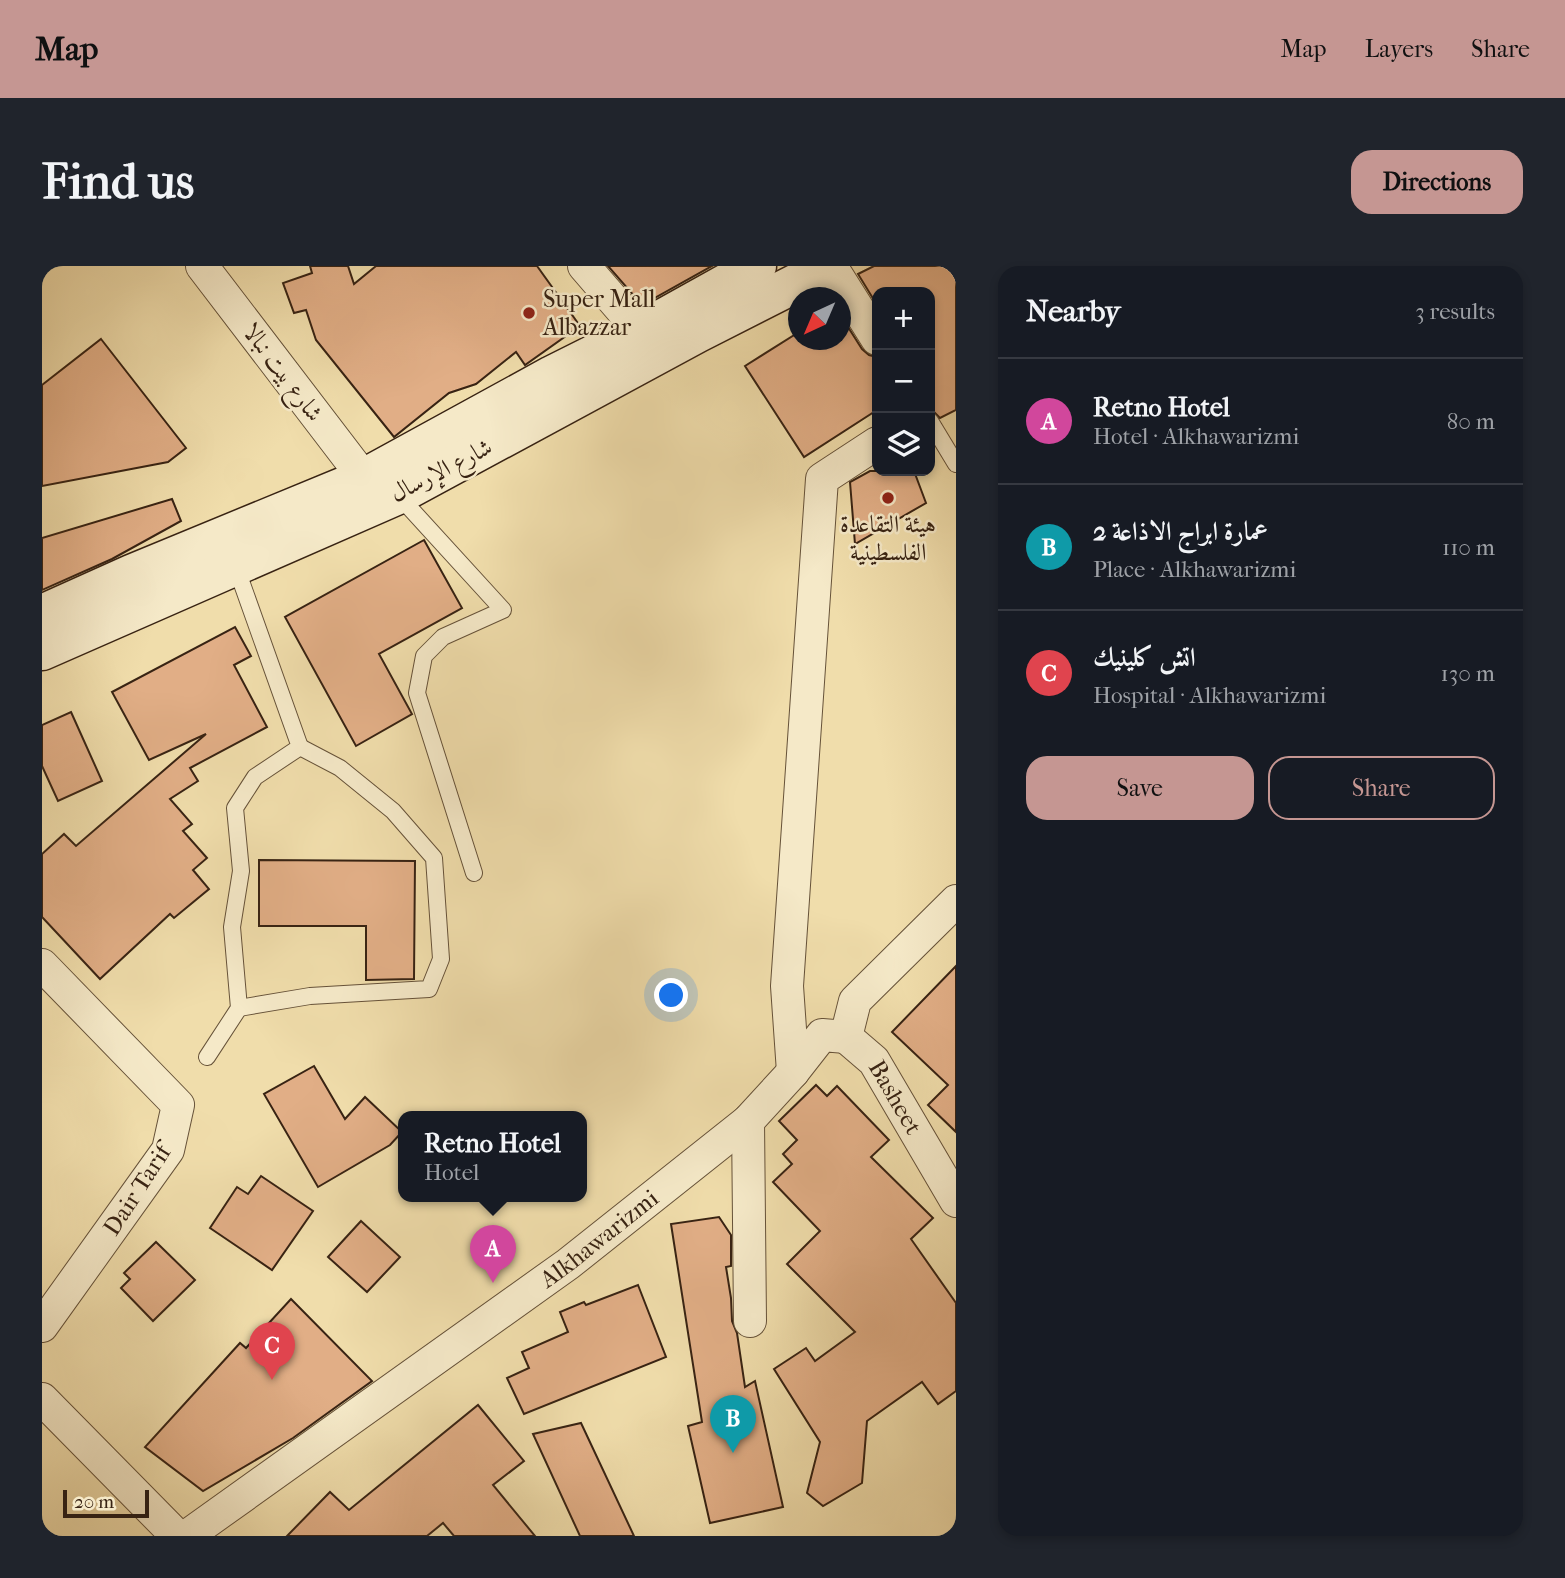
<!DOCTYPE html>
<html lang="en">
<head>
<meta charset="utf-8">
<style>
  body { margin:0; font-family:"IM FELL French Canon",Amiri,serif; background:#20242c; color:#f1f3f6 }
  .controls { position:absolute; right:21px; top:21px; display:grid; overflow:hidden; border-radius:14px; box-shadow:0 4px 10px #0003 }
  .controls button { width:63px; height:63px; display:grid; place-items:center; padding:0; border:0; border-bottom:2px solid #363941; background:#171b24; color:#f1f3f6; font:35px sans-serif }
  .compass { position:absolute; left:746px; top:21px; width:63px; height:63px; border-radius:50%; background:#171b24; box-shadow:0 4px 10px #0003; rotate:224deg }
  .scale { position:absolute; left:21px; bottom:18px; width:86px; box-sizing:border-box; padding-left:7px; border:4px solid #382313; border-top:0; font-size:19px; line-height:24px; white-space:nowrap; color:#382313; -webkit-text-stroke:5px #f5e9c8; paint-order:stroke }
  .you { position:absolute; left:630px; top:730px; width:24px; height:24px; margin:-18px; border:5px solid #fff; border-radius:50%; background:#1a73e8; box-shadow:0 0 0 10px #1a73e833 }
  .badge { display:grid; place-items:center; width:46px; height:46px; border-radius:50%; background:#c59692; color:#fff; font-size:23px; font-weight:700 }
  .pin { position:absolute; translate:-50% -58px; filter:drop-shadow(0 2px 4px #0008) }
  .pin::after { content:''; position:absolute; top:37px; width:24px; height:21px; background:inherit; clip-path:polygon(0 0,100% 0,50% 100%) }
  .popup { position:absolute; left:356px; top:845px; width:189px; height:91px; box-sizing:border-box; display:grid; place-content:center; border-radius:14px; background:#171b24; filter:drop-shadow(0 2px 5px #0005); font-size:23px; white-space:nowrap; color:#9ea1a6 }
  .popup b { font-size:26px; color:#f1f3f6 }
  .popup::after { content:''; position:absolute; left:50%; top:100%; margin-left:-14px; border:14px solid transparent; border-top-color:#171b24 }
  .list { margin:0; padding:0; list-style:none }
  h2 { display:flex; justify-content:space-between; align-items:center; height:91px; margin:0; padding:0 28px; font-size:30px }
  h2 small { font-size:23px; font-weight:400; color:#9ea1a6 }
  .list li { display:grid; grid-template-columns:46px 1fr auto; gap:21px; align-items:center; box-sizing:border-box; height:126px; padding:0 28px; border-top:2px solid #363941 }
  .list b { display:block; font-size:26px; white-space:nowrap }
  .list p { margin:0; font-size:23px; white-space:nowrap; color:#9ea1a6 }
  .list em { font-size:23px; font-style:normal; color:#9ea1a6 }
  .actions { display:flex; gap:14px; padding:21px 28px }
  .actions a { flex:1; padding:16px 0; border:2px solid #c59692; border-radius:21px; text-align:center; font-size:24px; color:#c59692 }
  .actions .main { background:#c59692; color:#111 }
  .icon { flex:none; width:38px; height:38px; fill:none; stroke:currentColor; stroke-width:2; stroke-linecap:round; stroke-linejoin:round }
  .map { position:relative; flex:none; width:914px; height:1270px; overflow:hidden; border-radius:21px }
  header { display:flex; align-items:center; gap:42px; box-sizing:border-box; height:98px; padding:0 35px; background:#c59692; color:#111 }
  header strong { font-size:33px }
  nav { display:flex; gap:38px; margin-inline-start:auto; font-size:24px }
  .intro { display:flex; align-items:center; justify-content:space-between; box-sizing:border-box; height:168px; padding:0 42px }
  h1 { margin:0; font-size:49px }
  .button { padding:18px 32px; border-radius:21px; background:#c59692; color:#111; font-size:24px; font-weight:700 }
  main { display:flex; gap:42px; padding:0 42px }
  aside { flex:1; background:#171b24; border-radius:21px; box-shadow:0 4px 10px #0003 }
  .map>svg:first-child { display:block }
  .building { fill:#e1ae86; stroke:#382313; stroke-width:2 }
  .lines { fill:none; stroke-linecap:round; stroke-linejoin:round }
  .service-casing { stroke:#665239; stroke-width:18 }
  .minor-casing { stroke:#665239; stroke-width:34 }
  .secondary-casing { stroke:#382313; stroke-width:41 }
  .service { stroke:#f5e9c8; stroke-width:16 }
  .minor { stroke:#f5e9c8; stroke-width:32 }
  .secondary { stroke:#f5e9c8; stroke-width:38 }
  .poi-dot { fill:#8f2418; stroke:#f5e9c8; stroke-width:2.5 }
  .labels { text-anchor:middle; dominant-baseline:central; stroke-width:5; stroke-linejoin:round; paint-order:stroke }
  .poi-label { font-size:24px; fill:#382313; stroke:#f5e9c8; text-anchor:start }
  .street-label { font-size:24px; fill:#382313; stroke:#f5e9c8 }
</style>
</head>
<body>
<header>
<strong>Map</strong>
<nav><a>Map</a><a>Layers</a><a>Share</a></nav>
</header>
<div class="intro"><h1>Find us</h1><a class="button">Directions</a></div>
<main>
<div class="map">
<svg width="914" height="1270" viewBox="0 0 914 1270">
  <rect width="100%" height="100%" fill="#f0ddab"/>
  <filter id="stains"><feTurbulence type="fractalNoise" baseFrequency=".00286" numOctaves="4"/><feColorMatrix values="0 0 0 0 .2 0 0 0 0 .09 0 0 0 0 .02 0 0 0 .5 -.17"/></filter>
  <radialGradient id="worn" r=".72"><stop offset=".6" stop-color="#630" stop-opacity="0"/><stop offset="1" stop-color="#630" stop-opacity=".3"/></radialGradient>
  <!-- building -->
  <g class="building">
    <polygon points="268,0 306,0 312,18 334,0 495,0 538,60 483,99 474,86 434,118 407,127 352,171 274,74 264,44 252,47 241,17 270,7"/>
    <polygon points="566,0 670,0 600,39"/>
    <polygon points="832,0 914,0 914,144 898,152 888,142 888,26 835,26 835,39 816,8"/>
    <polygon points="799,50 820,83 827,89 835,91 835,144 762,191 703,100 757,66 757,74 799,74"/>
    <polygon points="59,73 144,182 126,196 0,220 0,119"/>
    <polygon points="828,205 872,205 884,237 813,278 808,216"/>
    <polygon points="130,233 139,255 70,293 0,324 0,272"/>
    <polygon points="382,274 420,342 337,388 370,448 314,480 243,351"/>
    <polygon points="193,361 209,390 192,399 225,461 148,502 156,515 128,533 150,558 141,565 165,592 151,604 167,623 132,652 128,648 58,713 0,651 0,588 22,568 34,580 164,468 107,494 70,426"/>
    <polygon points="29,446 60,515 16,535 0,500 0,459"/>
    <polygon points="217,594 373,595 372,713 324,714 324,660 217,660"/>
    <polygon points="914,700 914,866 886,839 906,819 850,766"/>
    <polygon points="272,800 303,853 323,831 360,866 348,879 276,921 222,828"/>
    <polygon points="774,819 785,830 795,820 847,874 829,891 891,952 869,973 914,1037 914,1125 896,1138 880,1116 825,1155 820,1217 781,1240 765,1227 778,1176 732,1103 764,1082 773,1095 813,1066 745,998 778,965 731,916 750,898 741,888 755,874 737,855"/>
    <polygon points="219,910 271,945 230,1004 168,962 195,921 206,928"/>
    <polygon points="677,951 689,969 689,1000 684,1001 689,1032 690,1055 695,1067 703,1121 713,1115 741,1241 668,1257 646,1160 660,1156 629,958"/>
    <polygon points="319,955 358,991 325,1026 286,991"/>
    <polygon points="114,976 153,1014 111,1055 79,1022 88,1013 82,1007"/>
    <polygon points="596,1019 624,1091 482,1148 465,1112 487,1102 480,1086 526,1066 518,1046 542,1036 544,1039"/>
    <polygon points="249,1033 330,1115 251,1172 161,1225 103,1181 198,1077 204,1082"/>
    <polygon points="436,1139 482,1195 451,1219 493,1270 412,1270 401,1257 385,1270 245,1270 288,1226 307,1244"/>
    <polygon points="539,1157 592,1270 538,1270 491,1168"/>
  </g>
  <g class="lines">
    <!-- service casing -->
    <g class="service-casing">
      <g id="service">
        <polyline points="888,155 914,198"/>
        <polyline points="356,229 461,344 401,371 382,390 375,427 432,607"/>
        <polyline points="197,742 268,730 387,723 399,693 392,592 351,545 298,502 258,481"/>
        <polyline points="165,791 197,742 190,661 199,605 193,542 213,511 258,481 194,301"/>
      </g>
    </g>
    <!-- minor casing -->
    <g class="minor-casing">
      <g id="minor">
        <polyline points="160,0 322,212"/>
        <polyline points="542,0 598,65"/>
        <polyline points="789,0 835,73"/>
        <polyline points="0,699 136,839 126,884 0,1060"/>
        <path id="s1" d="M804 771 832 795 914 935"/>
        <polyline points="804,771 813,735 914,635"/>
        <polyline points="751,806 745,720 780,213 835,177"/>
        <polyline points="706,855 708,1055"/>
        <polyline points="0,1133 135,1270"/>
        <path id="s2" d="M145 1270 526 998 706 855 751 806 780 769 804 771"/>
      </g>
    </g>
    <!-- secondary casing -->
    <g class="secondary-casing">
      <g id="secondary">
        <polyline points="0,348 89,308 322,212 510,109 598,65 715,0"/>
        <polyline points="0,385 356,229 656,67 788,0"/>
      </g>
    </g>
    <!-- service -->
    <use href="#service" class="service"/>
    <!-- minor -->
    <use href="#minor" class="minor"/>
    <!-- secondary -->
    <use href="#secondary" class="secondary"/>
  </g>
  <!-- markers -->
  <g class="poi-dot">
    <circle cx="487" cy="47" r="7"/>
    <circle cx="846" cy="232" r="7"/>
  </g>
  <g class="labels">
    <!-- poi labels -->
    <g class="poi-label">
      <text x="501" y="33">Super Mall<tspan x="501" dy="28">Albazzar</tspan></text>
      <text x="846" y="258" text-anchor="middle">هيئة التقاعدة<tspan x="846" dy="28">الفلسطينية</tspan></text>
    </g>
    <!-- street labels -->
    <g class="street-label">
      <text transform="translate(241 106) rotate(53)">شارع بيت نبالا</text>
      <text transform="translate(399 204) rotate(-27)">شارع الإرسال</text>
      <text stroke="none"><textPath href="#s1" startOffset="79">Basheet</textPath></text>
      <text transform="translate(95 924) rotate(-57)">Dair Tarif</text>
      <text stroke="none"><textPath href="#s2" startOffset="508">Alkhawarizmi</textPath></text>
    </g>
  </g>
  <rect width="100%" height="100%" filter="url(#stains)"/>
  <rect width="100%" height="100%" fill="url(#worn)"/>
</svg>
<div class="controls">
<button>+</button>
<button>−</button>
<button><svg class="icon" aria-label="layers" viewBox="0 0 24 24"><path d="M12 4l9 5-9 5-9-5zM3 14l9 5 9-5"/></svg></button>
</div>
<svg class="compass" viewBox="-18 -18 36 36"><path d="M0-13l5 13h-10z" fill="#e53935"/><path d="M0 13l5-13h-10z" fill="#9ea1a6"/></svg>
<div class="scale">20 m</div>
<div class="you"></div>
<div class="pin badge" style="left:451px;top:1017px;background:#d1479c">A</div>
<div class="popup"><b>Retno Hotel</b>Hotel</div>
<div class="pin badge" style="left:691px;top:1187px;background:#0f9aa8">B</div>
<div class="pin badge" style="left:230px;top:1114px;background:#e0444e">C</div>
</div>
<aside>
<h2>Nearby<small>3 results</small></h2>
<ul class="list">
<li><span class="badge" style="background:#d1479c">A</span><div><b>Retno Hotel</b><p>Hotel · Alkhawarizmi</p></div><em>80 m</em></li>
<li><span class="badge" style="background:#0f9aa8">B</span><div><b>عمارة ابراج الاذاعة 2</b><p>Place · Alkhawarizmi</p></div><em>110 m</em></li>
<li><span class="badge" style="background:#e0444e">C</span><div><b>اتش كلينيك</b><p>Hospital · Alkhawarizmi</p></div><em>130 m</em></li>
</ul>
<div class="actions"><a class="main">Save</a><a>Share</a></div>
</aside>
</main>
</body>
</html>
